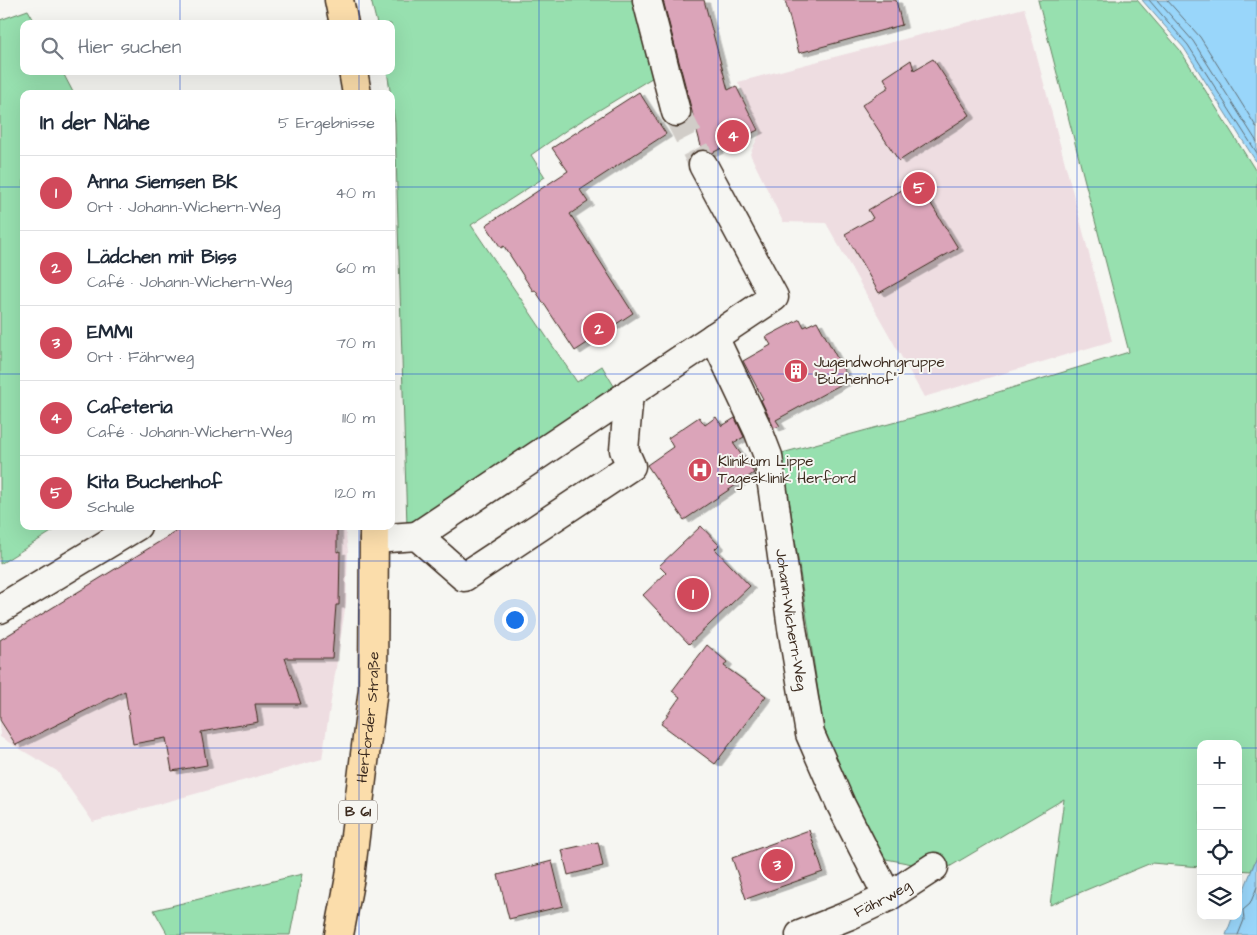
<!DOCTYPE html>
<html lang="de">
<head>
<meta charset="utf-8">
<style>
  body { margin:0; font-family:"Architects Daughter",sans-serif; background:#f6f6f7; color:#1f2937 }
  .controls { position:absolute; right:15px; bottom:15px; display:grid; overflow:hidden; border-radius:10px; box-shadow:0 5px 20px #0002 }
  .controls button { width:45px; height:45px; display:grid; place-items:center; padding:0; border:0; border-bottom:1px solid #e0e1e3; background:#fff; color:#1f2937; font:25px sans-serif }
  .you { position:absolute; left:514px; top:619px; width:18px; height:18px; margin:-12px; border:4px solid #fff; border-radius:50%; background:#1a73e8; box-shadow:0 0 0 8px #1a73e833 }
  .badge { display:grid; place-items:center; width:32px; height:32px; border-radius:50%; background:#d1495b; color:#fff; font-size:16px; font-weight:700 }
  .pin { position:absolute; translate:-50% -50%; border:2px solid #fff; box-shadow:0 1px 5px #0006 }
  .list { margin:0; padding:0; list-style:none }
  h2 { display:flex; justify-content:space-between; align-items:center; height:65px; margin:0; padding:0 20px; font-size:21px }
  h2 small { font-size:16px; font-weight:400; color:#747a83 }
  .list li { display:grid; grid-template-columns:32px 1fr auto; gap:15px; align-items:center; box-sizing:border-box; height:75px; padding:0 20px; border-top:1px solid #e0e1e3 }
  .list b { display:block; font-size:19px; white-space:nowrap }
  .list p { margin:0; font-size:16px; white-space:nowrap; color:#747a83 }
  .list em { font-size:16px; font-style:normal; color:#747a83 }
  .icon { flex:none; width:28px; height:28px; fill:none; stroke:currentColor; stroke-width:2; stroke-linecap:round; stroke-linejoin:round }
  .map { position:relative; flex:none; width:1257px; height:935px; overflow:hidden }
  .search { position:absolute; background:#fff; box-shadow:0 5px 20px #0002; left:20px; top:20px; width:375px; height:55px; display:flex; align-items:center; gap:12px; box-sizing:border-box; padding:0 18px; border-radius:10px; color:#747a83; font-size:19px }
  .panel { position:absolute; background:#fff; box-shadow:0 5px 20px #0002; left:20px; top:90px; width:375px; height:440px; border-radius:10px }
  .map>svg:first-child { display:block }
  .built { fill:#eedde1 }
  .green { fill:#97e0af; stroke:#698566 }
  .water { fill:#99d6fa; stroke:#7391a2 }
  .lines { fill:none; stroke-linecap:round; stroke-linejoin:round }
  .shore { stroke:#616f76; stroke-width:1 }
  .building { fill:#dba4b9; stroke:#3b2a1e; filter:url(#shadow) }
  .minor-tunnel { stroke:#d1cdc8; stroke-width:28; stroke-dasharray:28 14; stroke-linecap:butt }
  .minor-casing { stroke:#3b2a1e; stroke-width:31 }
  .major-casing { stroke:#3b2a1e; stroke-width:31 }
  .minor { stroke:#f6f6f2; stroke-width:28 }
  .major { stroke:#fbddab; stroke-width:28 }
  .grid { fill:none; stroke:#1d4ed8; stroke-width:1; stroke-opacity:0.55 }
  .labels { text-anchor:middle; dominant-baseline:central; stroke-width:4; stroke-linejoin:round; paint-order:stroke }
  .shield { fill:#f6f6f2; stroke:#73675e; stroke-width:1 }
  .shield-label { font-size:14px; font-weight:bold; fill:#3b2a1e }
  .poi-label { font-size:15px; fill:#3b2a1e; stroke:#f6f6f2; text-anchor:start }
  .street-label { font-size:15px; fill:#3b2a1e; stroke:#f6f6f2 }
</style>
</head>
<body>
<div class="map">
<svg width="1257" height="935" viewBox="0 0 1257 935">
  <defs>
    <filter id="shadow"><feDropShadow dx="5.5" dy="3" stdDeviation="0" flood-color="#0004"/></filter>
  </defs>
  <rect width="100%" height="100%" fill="#f6f6f2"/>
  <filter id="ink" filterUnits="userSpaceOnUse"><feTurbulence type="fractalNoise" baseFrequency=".02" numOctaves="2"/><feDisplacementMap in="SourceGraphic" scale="10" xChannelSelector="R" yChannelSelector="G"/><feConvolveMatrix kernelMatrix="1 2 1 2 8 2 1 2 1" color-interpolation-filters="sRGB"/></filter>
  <g filter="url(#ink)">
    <!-- built -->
    <g class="built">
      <polygon points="1024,8 1112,341 924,397 826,223 783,222 750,154 760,133 738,82"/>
      <polygon points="183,526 345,526 348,552 346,603 322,759 93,822 57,771 0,737 0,639"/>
    </g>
    <!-- green -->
    <g class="green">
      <polygon points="371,0 634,0 655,76 568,129 531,155 545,177 471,225 577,382 602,366 617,391 407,527 395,122 387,71 391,71 391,24 377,24"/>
      <polygon points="1038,0 1137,0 1180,50 1257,173 1257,857 1251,871 1238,870 1238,744 1201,744 1201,867 1151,863 1050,905 1064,799 944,870 886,859 859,815 824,730 782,453 933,412 1129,352"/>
      <polygon points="28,10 36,24 24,24 24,71 62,71 74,94 24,94 24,526 61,526 0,564 0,20"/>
      <polygon points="302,874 290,935 168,935 154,910"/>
    </g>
    <!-- water -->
    <g class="water">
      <polygon points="1142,0 1257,0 1257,163 1184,48"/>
      <polygon points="1257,857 1257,935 1226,935 1233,916 1238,916 1238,904"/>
    </g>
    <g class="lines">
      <!-- shore -->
      <g class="shore">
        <polyline points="1149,0 1188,45 1257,153"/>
        <polyline points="1157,0 1193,41 1257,142"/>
        <polyline points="1167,0 1200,37 1257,128"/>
        <polyline points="1238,935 1244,920 1243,910 1250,904 1257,887"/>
      </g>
    </g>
    <!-- building -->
    <g class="building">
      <polygon points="663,0 704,0 728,90 736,86 758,130 712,153 702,150"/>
      <polygon points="785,0 896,0 902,25 799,53"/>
      <polygon points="933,59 970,115 899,161 862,105 889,87 884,78 911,60 914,70"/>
      <polygon points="639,92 666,134 580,190 588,202 570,214 633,313 575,351 535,290 533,291 504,246 501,248 486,225 568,171 552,148"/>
      <polygon points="917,181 958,248 879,293 845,234 873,218 868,210"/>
      <polygon points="800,319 804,327 817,321 849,380 776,420 780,426 774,428 761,400 763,399 743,361 771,345 766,337"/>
      <polygon points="699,417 705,425 716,417 722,426 735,418 744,437 733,443 754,473 684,520 647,465 673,447 668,438"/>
      <polygon points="185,526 337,526 337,552 340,551 339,605 336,605 332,658 285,658 301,704 255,704 258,722 201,732 207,765 172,771 166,738 133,744 125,691 16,745 0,720 0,640"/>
      <polygon points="701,526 719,545 715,549 750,586 689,644 643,595 666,573 659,566"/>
      <polygon points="707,645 727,662 724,666 766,696 715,764 661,724 680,697 672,691"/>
      <polygon points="809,830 823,872 746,899 732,858"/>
      <polygon points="598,842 603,866 568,875 562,850"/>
      <polygon points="552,861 563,906 509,919 498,875"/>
    </g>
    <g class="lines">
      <!-- minor-tunnel -->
      <polyline class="minor-tunnel" points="676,112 703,165"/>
      <!-- minor casing -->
      <g class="minor-casing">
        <g id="minor">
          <polyline points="647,0 676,112"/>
          <path id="s1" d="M714 337 758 430 768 456 792 628 810 734 841 805 888 897"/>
          <polyline points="417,536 774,297 703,165"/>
          <polyline points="374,539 417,536 464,577 631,466 624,450 629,393"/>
          <polyline points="0,609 137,526"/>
          <path id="s2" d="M800 935 850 915 888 897 934 867"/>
        </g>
      </g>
      <!-- major casing -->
      <g class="major-casing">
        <g id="major">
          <polyline points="339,0 344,24"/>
          <polyline points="353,71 357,94"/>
          <path id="s3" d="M339 935 350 877 373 689 374 526"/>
        </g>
      </g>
      <!-- minor -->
      <use href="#minor" class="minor"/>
      <!-- major -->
      <use href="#major" class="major"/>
    </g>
  </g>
  <!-- grid -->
  <path class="grid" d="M180 0V24M359 0V24M539 0V935M718 0V935M898 0V935M1077 0V935M180 71V94M359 71V94M0 187H24M391 187H1257M0 374H24M391 374H1257M180 526V935M359 526V935M0 561H1257M0 748H1201M1238 748H1257"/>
  <!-- icons -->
  <defs>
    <g id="building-disc" transform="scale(1.25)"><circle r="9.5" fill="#d1495b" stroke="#f6f6f2"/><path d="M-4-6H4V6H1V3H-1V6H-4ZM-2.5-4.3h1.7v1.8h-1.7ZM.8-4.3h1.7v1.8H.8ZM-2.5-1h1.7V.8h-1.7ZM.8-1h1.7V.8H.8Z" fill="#fff"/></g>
    <g id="hospital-disc" transform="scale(1.25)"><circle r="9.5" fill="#d1495b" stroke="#f6f6f2"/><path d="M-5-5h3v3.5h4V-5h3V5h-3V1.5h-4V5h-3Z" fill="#fff"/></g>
  </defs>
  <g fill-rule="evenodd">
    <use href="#building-disc" x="796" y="371"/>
    <use href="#hospital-disc" x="700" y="470"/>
  </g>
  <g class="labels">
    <!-- shield labels -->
    <rect class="shield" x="339" y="800.5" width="38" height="23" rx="4"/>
    <g class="shield-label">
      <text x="358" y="812">B 61</text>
    </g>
    <!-- poi labels -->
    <g class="poi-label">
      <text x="814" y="362">Jugendwohngruppe<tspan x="814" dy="17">"Buchenhof"</tspan></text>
      <text x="718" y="461">Klinikum Lippe<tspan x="718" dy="17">Tagesklinik Herford</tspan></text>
    </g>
    <!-- street labels -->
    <g class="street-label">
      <text stroke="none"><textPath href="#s1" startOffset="296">Johann-Wichern-Weg</textPath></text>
      <text stroke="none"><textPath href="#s3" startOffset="220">Herforder Straße</textPath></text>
      <text stroke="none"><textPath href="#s2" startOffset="90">Fährweg</textPath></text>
    </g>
  </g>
</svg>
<div class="controls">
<button>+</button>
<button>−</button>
<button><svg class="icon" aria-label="locate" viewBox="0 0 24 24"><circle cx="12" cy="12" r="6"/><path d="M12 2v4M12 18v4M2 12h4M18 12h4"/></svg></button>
<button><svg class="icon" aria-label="layers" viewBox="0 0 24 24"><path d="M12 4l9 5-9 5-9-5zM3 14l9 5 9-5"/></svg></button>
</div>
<div class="you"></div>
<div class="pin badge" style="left:693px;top:594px">1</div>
<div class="pin badge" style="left:599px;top:329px">2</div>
<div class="pin badge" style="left:777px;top:865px">3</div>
<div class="pin badge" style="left:733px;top:136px">4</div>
<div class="pin badge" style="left:919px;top:188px">5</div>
<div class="search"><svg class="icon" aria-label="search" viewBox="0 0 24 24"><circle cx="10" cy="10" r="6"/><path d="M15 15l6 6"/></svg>Hier suchen</div>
<section class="panel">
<h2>In der Nähe<small>5 Ergebnisse</small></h2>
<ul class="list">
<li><span class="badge">1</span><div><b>Anna Siemsen BK</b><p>Ort · Johann-Wichern-Weg</p></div><em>40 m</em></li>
<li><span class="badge">2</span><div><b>Lädchen mit Biss</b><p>Café · Johann-Wichern-Weg</p></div><em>60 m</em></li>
<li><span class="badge">3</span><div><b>EMMI</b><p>Ort · Fährweg</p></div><em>70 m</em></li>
<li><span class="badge">4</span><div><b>Cafeteria</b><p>Café · Johann-Wichern-Weg</p></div><em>110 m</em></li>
<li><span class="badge">5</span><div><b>Kita Buchenhof</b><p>Schule</p></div><em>120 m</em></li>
</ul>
</section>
</div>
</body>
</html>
